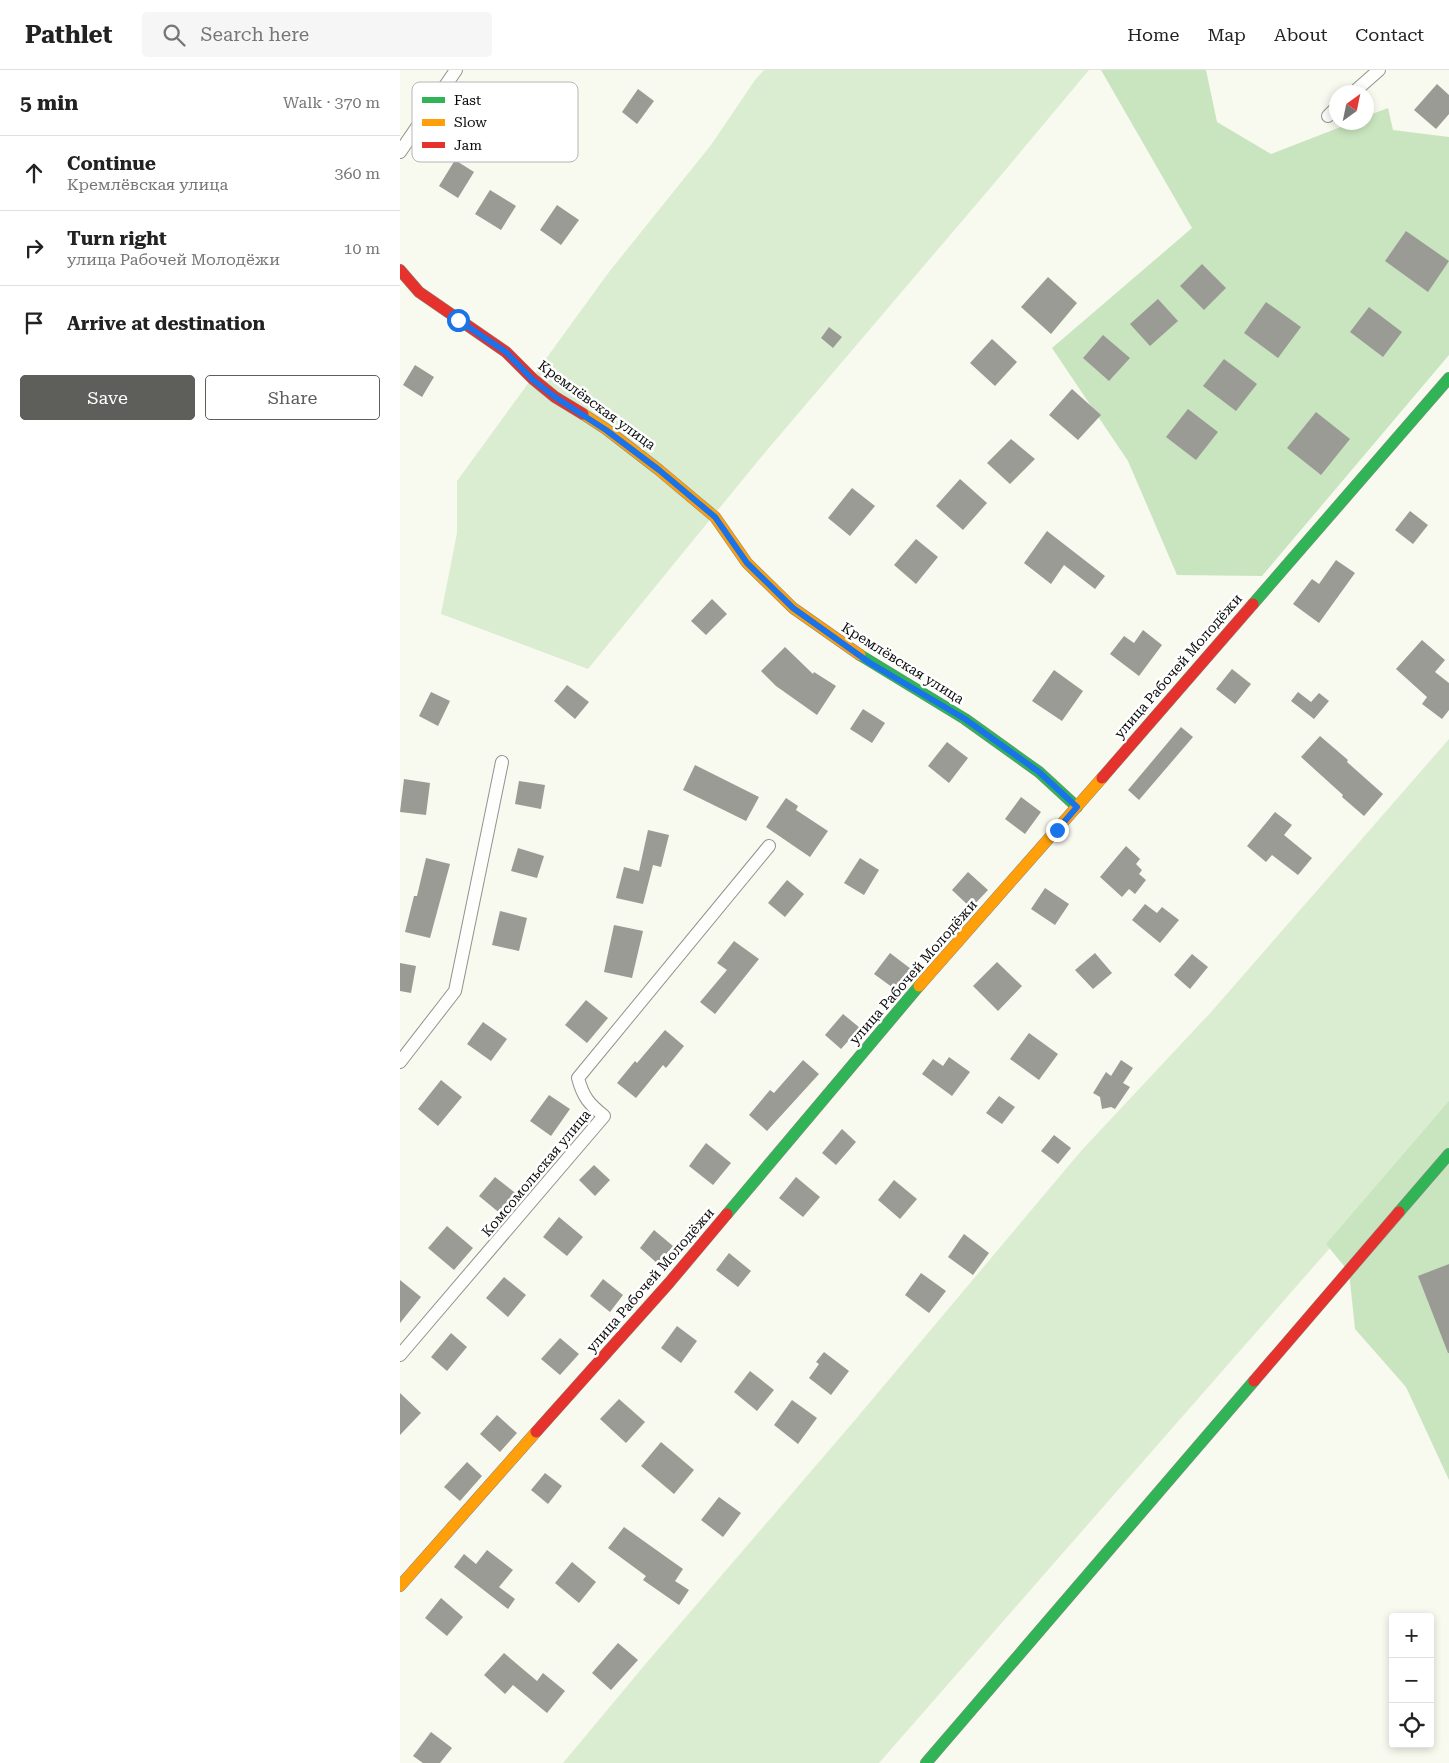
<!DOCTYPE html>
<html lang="en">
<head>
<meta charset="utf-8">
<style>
  body { margin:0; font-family:"Roboto Serif",serif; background:#f6f6f6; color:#222 }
  .controls { position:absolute; right:15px; bottom:15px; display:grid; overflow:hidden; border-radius:5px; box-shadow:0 2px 8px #0003 }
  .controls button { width:45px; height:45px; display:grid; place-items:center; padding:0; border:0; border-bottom:1px solid #e0e0e0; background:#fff; color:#222; font:25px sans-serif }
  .compass { position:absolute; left:929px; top:15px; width:45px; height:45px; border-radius:50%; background:#fff; box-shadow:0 2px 8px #0003; rotate:33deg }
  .stop { position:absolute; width:15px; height:15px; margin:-11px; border:4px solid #1a73e8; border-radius:50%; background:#fff }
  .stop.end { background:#1a73e8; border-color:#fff; box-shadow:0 1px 5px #0008 }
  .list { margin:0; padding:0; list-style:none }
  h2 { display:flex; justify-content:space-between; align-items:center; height:65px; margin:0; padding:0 20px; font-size:21px }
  h2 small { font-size:16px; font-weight:400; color:#767676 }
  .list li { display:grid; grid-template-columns:32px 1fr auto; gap:15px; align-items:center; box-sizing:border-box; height:75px; padding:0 20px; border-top:1px solid #e0e0e0 }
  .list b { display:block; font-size:19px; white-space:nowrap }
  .list p { margin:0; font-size:16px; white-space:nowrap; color:#767676 }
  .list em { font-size:16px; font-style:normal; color:#767676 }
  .actions { display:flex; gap:10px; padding:15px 20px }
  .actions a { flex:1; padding:11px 0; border:1px solid #5e5e5b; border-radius:5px; text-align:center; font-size:18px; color:#5e5e5b }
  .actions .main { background:#5e5e5b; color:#fff }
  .icon { flex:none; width:28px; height:28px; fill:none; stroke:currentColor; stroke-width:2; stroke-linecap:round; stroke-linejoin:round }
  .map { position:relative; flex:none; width:1049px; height:1693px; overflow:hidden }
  header { display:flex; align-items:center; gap:30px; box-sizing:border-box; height:70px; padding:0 25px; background:#fff; border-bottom:1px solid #e0e0e0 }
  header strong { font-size:24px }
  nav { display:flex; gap:28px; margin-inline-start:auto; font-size:18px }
  .search { width:350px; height:45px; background:#f6f6f6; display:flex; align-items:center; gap:12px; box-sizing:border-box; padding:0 18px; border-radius:5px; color:#767676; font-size:19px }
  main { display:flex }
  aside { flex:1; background:#fff }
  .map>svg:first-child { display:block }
  .green { fill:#dbedd1 }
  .forest { fill:#c9e5bf }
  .building { fill:#9b9b95 }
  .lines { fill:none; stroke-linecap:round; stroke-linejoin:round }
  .street-casing { stroke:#92928e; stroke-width:14 }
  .fast-casing { stroke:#888984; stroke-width:12 }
  .slow-casing { stroke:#888984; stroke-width:12 }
  .jam-casing { stroke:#888984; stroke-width:12 }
  .street { stroke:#fefefd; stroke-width:12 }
  .fast { stroke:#30b455; stroke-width:11 }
  .slow { stroke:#ff9f0a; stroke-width:11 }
  .jam { stroke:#e5322d; stroke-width:11 }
  .route { stroke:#1a73e8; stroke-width:6 }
  .labels { text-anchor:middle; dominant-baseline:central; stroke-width:5; stroke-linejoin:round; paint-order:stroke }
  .street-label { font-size:14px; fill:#0b0b0b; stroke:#fff }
  .key { fill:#fff; stroke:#b6b6b6; stroke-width:1 }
  .key-label { font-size:14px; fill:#0b0b0b }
</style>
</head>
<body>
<header>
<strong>Pathlet</strong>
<div class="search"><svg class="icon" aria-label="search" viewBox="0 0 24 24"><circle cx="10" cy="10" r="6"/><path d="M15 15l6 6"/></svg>Search here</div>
<nav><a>Home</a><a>Map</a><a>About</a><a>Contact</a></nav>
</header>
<main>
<aside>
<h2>5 min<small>Walk · 370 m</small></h2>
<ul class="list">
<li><svg class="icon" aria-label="ahead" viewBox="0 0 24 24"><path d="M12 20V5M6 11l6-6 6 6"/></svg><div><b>Continue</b><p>Кремлёвская улица</p></div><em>360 m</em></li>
<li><svg class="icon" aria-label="right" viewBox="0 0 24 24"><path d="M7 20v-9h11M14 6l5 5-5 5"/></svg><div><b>Turn right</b><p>улица Рабочей Молодёжи</p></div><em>10 m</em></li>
<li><svg class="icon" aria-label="arrive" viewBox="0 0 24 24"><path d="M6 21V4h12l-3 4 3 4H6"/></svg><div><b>Arrive at destination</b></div></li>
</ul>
<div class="actions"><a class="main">Save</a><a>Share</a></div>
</aside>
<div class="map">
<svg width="1049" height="1693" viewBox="0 0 1049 1693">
  <rect width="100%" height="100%" fill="#f8f9ef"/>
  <!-- green -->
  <g class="green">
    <polygon points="364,0 689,0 597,110 362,386 188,599 41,544 57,463 57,411 209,202 311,75 355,10"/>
    <polygon points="1049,669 1049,1042 479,1693 163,1693 243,1597 455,1350 681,1081 812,941"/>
  </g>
  <!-- forest -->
  <g class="forest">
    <polygon points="701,0 806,0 817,52 871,84 951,53 966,52 967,46 988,38 993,60 1049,67 1049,285 862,506 777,505 728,391 652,278 792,158"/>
    <polygon points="1049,1031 1049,1410 1006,1317 955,1259 949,1202 926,1174"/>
  </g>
  <!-- building -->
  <g class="building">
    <polygon points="1037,14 1049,25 1049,44 1036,59 1014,40"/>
    <polygon points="238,19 254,31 237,54 222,42"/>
    <polygon points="55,90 74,102 58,128 39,116"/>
    <polygon points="90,120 116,136 101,160 75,144"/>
    <polygon points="157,135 179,150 161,175 140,160"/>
    <polygon points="1006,161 1049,191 1028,222 985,191"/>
    <polygon points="802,194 826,218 804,240 780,216"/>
    <polygon points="648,207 677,233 651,264 621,237"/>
    <polygon points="758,229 778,251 750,276 730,254"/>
    <polygon points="866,232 901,257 878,288 844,263"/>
    <polygon points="969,237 1002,262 983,287 950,262"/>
    <polygon points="429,257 442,267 433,278 421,268"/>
    <polygon points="703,265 730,288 709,311 683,288"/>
    <polygon points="592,269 617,292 595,316 570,293"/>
    <polygon points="824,289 857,314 836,341 803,316"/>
    <polygon points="15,295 34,307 22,327 3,315"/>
    <polygon points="672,319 701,345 678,370 649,345"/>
    <polygon points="788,339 818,362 796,390 766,367"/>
    <polygon points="916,342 950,369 921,405 887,378"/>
    <polygon points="611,369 635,389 610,414 587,393"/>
    <polygon points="560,409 587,433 563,460 536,436"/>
    <polygon points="452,418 475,436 450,466 428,448"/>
    <polygon points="1010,441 1028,455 1013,474 995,460"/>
    <polygon points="647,461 705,506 695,519 664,495 651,514 624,493"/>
    <polygon points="516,469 538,487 516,514 494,495"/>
    <polygon points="936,490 955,503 919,553 893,534 912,509 919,514"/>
    <polygon points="312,529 327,544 306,565 291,551"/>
    <polygon points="743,560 762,575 739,606 710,584 724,566 734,573"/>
    <polygon points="1022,570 1045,590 1035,602 1049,613 1049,640 1042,649 1022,634 1027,627 996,599"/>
    <polygon points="385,577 413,604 414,602 436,616 417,645 376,616 361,601"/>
    <polygon points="832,599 851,614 835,634 816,619"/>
    <polygon points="654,600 683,621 662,651 632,631"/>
    <polygon points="167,615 189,632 175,649 154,631"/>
    <polygon points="31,622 50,631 38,656 19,646"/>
    <polygon points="898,622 911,632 919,623 929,631 914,649 891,631"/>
    <polygon points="463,639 485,653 472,673 450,659"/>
    <polygon points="781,657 793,667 739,730 728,720"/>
    <polygon points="920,666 948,690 947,692 983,724 964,746 942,727 943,725 901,687"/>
    <polygon points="547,672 568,688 549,713 528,696"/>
    <polygon points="295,695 359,727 346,751 283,720"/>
    <polygon points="4,709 30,713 26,745 0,742"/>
    <polygon points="119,711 145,715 141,739 115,734"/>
    <polygon points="621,727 641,742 625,764 605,749"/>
    <polygon points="386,728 398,736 396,740 428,761 410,787 366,757"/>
    <polygon points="875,742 892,755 884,765 912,788 898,805 872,785 866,792 847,776"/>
    <polygon points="248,760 269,765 261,797 253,795 243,834 216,828 224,797 239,801"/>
    <polygon points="726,776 740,789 736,794 742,800 739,804 746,810 735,824 729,819 722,827 700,807"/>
    <polygon points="118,778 144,786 137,808 111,801"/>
    <polygon points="26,788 50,794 30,868 5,862 14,826 17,826"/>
    <polygon points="460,788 479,800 464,825 444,813"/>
    <polygon points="568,802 588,820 571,838 552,820"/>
    <polygon points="387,810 404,824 385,847 368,833"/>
    <polygon points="645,818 669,834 655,855 631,839"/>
    <polygon points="745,834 757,843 762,837 779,850 760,873 732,850"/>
    <polygon points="100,841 127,848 119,881 92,875"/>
    <polygon points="214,855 243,861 232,908 204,902"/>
    <polygon points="334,871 359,889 315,944 300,932 327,900 317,893"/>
    <polygon points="490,883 511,899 496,920 474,904"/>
    <polygon points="695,883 712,903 693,919 675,900"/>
    <polygon points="792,884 808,897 790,919 774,905"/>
    <polygon points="597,892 622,916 598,941 573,916"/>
    <polygon points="0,893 16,896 11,923 0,921"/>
    <polygon points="186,930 208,948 187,973 165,955"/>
    <polygon points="443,944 460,958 441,979 425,965"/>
    <polygon points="83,952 107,969 91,991 67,974"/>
    <polygon points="265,960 284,976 266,998 263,995 236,1028 217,1013 235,991 237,993"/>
    <polygon points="629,963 658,984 639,1010 610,989"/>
    <polygon points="549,987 570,1002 552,1026 522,1004 533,989 543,996"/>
    <polygon points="403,990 419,1004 367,1061 349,1045 370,1020 374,1023"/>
    <polygon points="721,990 733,998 723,1013 730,1017 715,1039 711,1037 702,1039 700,1027 693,1023 706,1002 711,1006"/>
    <polygon points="41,1010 62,1027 38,1056 18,1039"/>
    <polygon points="149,1025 170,1039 151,1066 130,1051"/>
    <polygon points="599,1026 615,1037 602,1054 586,1043"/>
    <polygon points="442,1059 456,1072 436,1095 422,1083"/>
    <polygon points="654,1065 671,1078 658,1094 641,1081"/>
    <polygon points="306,1073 331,1093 313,1115 289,1096"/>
    <polygon points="194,1095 210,1110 195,1126 179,1110"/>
    <polygon points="95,1107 118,1125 102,1145 79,1126"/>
    <polygon points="396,1107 420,1127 403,1147 379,1128"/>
    <polygon points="494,1110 517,1129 500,1149 478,1130"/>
    <polygon points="159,1147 183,1167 167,1186 143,1167"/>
    <polygon points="47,1156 73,1178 54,1200 28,1178"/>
    <polygon points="254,1160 273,1176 258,1194 240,1178"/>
    <polygon points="564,1164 589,1183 573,1205 548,1187"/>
    <polygon points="329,1183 351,1201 338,1217 316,1200"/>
    <polygon points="1049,1194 1049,1283 1048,1283 1018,1206"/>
    <polygon points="521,1203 546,1221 529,1243 505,1225"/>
    <polygon points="104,1207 126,1225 108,1247 86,1228"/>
    <polygon points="203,1209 223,1225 210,1242 190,1226"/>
    <polygon points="0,1210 21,1227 0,1253"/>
    <polygon points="277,1256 297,1271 281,1293 261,1278"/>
    <polygon points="51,1263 67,1277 47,1301 31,1287"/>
    <polygon points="160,1268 179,1284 160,1305 141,1289"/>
    <polygon points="424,1282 449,1301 431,1325 409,1308 419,1294 416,1292"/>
    <polygon points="350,1301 374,1320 357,1341 334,1322"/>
    <polygon points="0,1323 21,1343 0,1365"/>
    <polygon points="219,1329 245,1352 226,1373 200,1349"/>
    <polygon points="392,1330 417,1348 398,1374 374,1355"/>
    <polygon points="97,1345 117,1363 100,1382 80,1364"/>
    <polygon points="261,1372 294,1400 274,1424 241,1396"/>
    <polygon points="67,1392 82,1406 60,1431 44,1417"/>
    <polygon points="145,1403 162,1416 148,1434 131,1420"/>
    <polygon points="319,1427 341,1443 323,1467 301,1450"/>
    <polygon points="224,1457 283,1499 275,1511 289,1520 279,1535 243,1510 246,1506 208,1478"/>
    <polygon points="87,1480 113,1500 99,1517 115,1529 108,1539 54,1497 64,1484 76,1494"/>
    <polygon points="172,1492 196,1512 179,1533 155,1513"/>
    <polygon points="41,1528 63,1547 47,1566 25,1548"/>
    <polygon points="218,1573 238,1590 211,1620 192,1603"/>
    <polygon points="104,1583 137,1611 143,1603 165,1621 147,1643 113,1615 105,1624 84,1605"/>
    <polygon points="31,1662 52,1678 40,1693 23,1693 13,1686"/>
  </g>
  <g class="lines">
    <!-- street casing -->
    <g class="street-casing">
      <g id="street">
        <polyline points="954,22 979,0"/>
        <polyline points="928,46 936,38"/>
        <polyline points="0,82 56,0"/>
        <polyline points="0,992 55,921 102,692"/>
        <path d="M0 1285 204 1046C189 1034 183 1027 178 1008L369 776"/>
      </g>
    </g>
    <!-- fast casing -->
    <g class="fast-casing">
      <g id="fast">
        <polyline points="853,534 1049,308"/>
        <polyline points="460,585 565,649 639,702 677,737"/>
        <polyline points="999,1142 1049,1084"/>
        <polyline points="327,1144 519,916"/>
        <polyline points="526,1693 854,1311"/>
      </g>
    </g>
    <!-- slow casing -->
    <g class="slow-casing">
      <g id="slow">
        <polyline points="183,344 206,359 259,400 315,447 347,493 393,538 460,585"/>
        <polyline points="519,916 702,708"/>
        <polyline points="0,1516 136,1362"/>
      </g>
    </g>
    <!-- jam casing -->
    <g class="jam-casing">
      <g id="jam">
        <polyline points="0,200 19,222 106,282 133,309 155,327 183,344"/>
        <polyline points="702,708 853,534"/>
        <polyline points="854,1311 999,1142"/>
        <polyline points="136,1362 269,1213 327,1144"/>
      </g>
    </g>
    <!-- street -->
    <use href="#street" class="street"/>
    <!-- fast -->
    <use href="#fast" class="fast"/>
    <!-- slow -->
    <use href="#slow" class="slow"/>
    <!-- jam -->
    <use href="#jam" class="jam"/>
  </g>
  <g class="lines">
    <!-- route -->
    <polyline class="route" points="58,250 106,282 133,310 155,327 206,360 259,400 315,447 347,493 393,538 470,593 565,649 639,702 677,737 657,760"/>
  </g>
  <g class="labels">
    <!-- street labels -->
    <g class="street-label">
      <text transform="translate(197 335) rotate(36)">Кремлёвская улица</text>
      <text transform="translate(503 593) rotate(32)">Кремлёвская улица</text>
      <text transform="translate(778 596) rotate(-49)">улица Рабочей Молодёжи</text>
      <text transform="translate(513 902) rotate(-49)">улица Рабочей Молодёжи</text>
      <text transform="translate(136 1103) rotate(-50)">Комсомольская улица</text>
      <text transform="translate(250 1210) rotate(-49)">улица Рабочей Молодёжи</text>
    </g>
  </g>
  <!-- legend -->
  <rect x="12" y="12" width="166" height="80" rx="8" class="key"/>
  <rect x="22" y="27" width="23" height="6" fill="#30b455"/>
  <rect x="22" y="49" width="23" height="7" fill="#ff9f0a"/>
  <rect x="22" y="72" width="23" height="6" fill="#e5322d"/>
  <g class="key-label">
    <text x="54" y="35">Fast</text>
    <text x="54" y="57">Slow</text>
    <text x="54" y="80">Jam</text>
  </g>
</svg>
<div class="controls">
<button>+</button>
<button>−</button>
<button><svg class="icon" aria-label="locate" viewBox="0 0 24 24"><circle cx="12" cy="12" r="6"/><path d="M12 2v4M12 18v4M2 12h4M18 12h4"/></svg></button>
</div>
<svg class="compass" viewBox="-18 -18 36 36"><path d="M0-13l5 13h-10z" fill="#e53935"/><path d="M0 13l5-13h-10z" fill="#767676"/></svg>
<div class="stop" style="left:58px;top:250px"></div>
<div class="stop end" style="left:657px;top:760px"></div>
</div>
</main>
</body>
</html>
